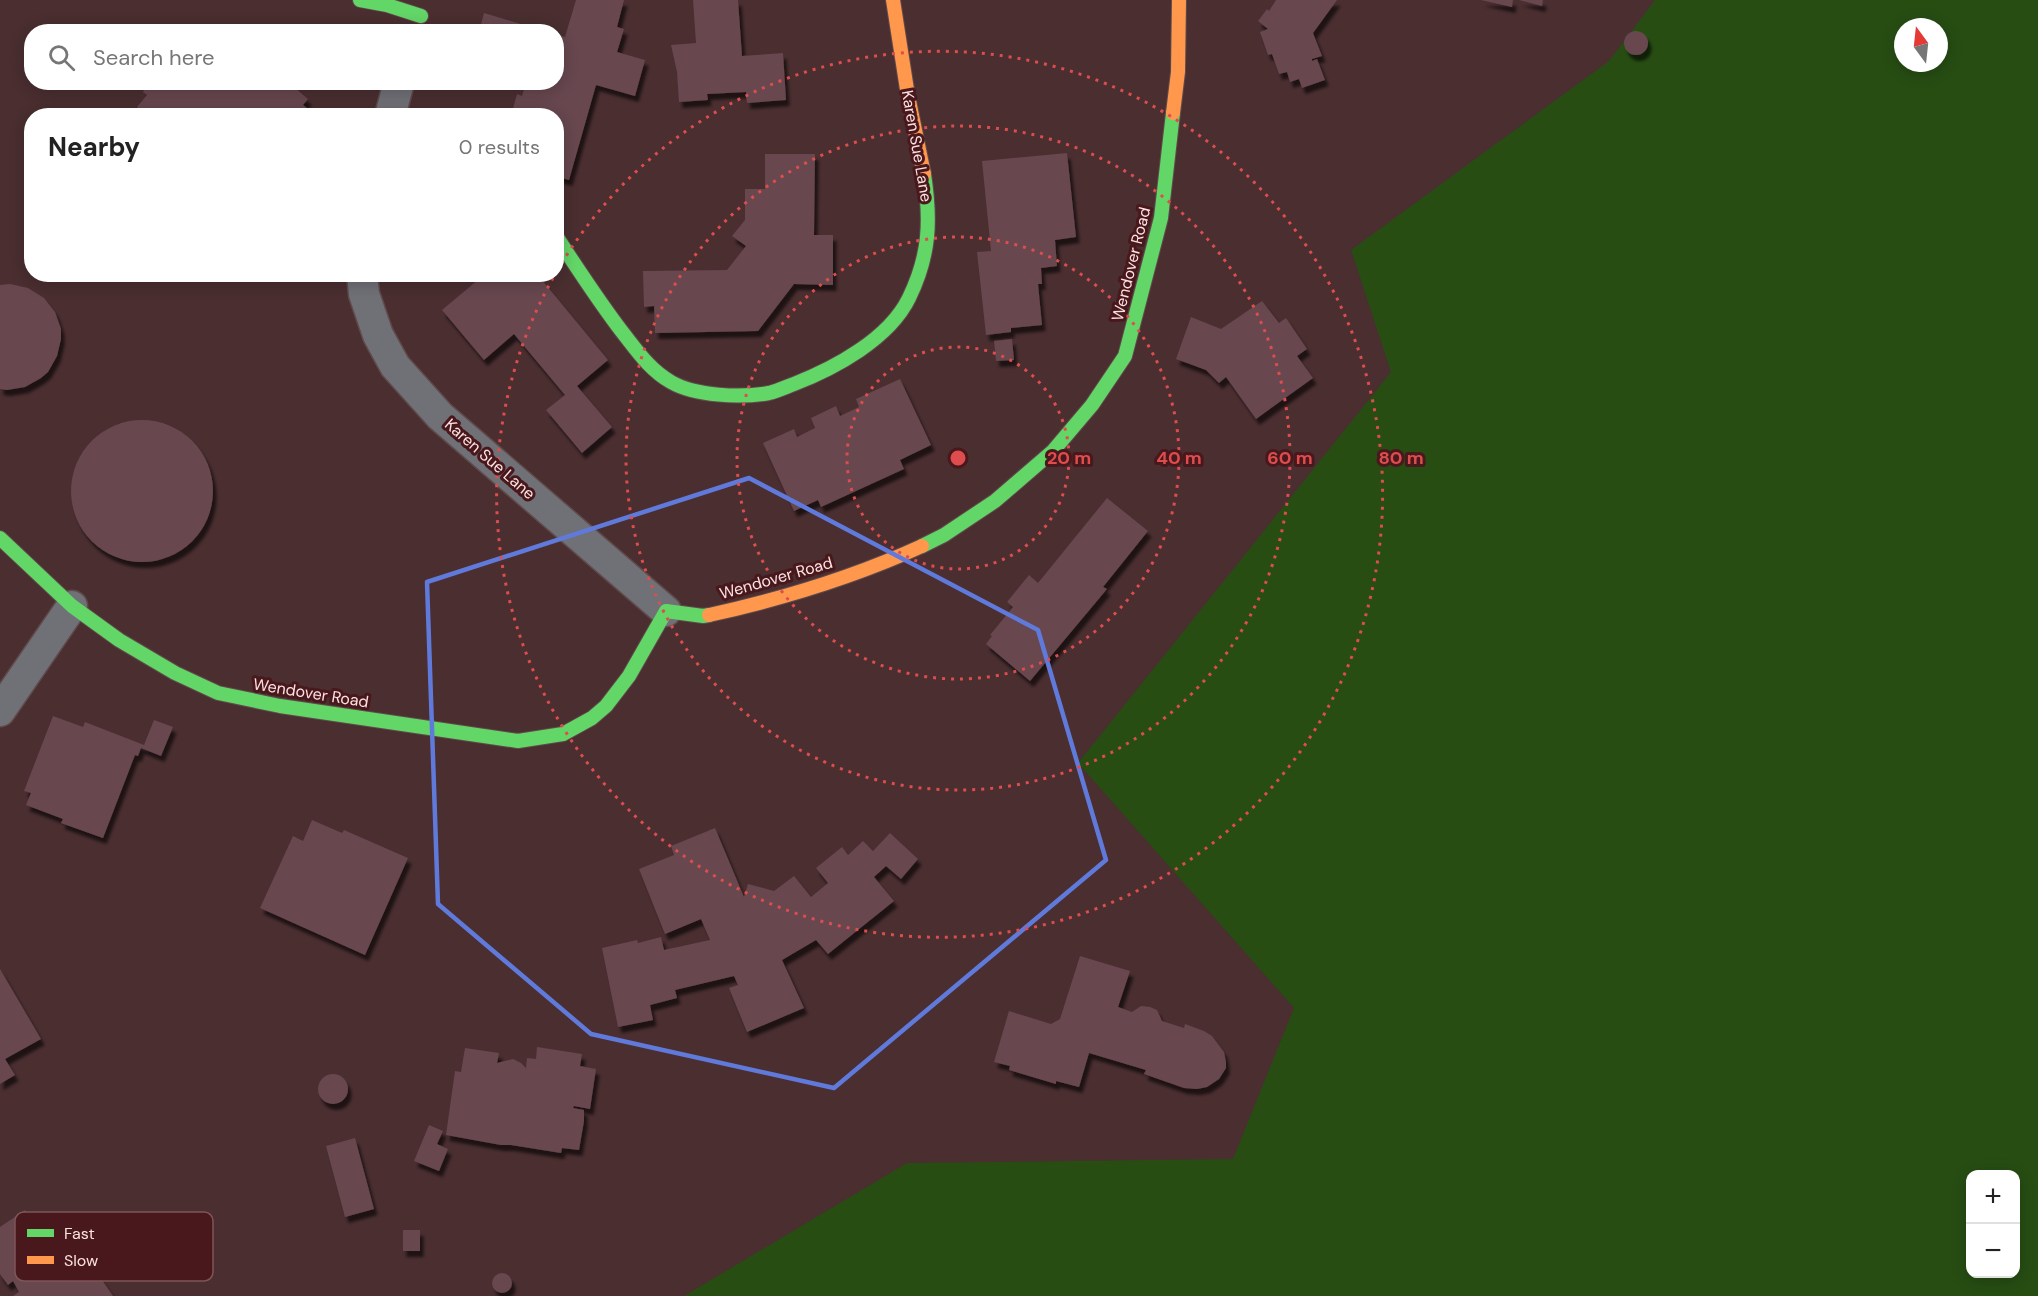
<!DOCTYPE html>
<html lang="en">
<head>
<meta charset="utf-8">
<style>
  body { margin:0; font-family:"DM Sans",sans-serif; background:#f6f6f6; color:#222 }
  .controls { position:absolute; right:18px; bottom:18px; display:grid; overflow:hidden; border-radius:12px; box-shadow:0 3px 15px #0003 }
  .controls button { width:54px; height:54px; display:grid; place-items:center; padding:0; border:0; border-bottom:2px solid #e0e0e0; background:#fff; color:#222; font:30px sans-serif }
  .compass { position:absolute; left:1894px; top:18px; width:54px; height:54px; border-radius:50%; background:#fff; box-shadow:0 3px 15px #0003; rotate:345deg }
  .list { margin:0; padding:0; list-style:none }
  h2 { display:flex; justify-content:space-between; align-items:center; height:78px; margin:0; padding:0 24px; font-size:26px }
  h2 small { font-size:20px; font-weight:400; color:#767676 }
  .icon { flex:none; width:33px; height:33px; fill:none; stroke:currentColor; stroke-width:2; stroke-linecap:round; stroke-linejoin:round }
  .map { position:relative; flex:none; width:2038px; height:1296px; overflow:hidden }
  .search { position:absolute; background:#fff; box-shadow:0 3px 15px #0003; left:24px; top:24px; width:540px; height:66px; display:flex; align-items:center; gap:15px; box-sizing:border-box; padding:0 21px; border-radius:24px; color:#767676; font-size:22px }
  .panel { position:absolute; background:#fff; box-shadow:0 3px 15px #0003; left:24px; top:108px; width:540px; height:174px; border-radius:24px }
  .map>svg:first-child { display:block }
  .green { fill:#274d13; fill-rule:evenodd }
  .building { fill:#67474f; filter:url(#shadow) }
  .lines { fill:none; stroke-linecap:round; stroke-linejoin:round }
  .street-casing { stroke:#604a4b; stroke-width:33 }
  .fast-casing { stroke:#604a4b; stroke-width:16 }
  .slow-casing { stroke:#604a4b; stroke-width:16 }
  .street { stroke:#707077; stroke-width:30 }
  .fast { stroke:#63d668; stroke-width:14 }
  .slow { stroke:#ff974d; stroke-width:14 }
  .marked { fill:none; stroke:#607adb; stroke-width:4.5; stroke-linejoin:round }
  .ring { fill:none; stroke:#de4d4d; stroke-width:3; stroke-dasharray:3 6 }
  .labels { text-anchor:middle; dominant-baseline:central; stroke-width:6; stroke-linejoin:round; paint-order:stroke }
  .street-label { font-size:16px; fill:#fde2e2; stroke:#49181c }
  .key { fill:#49181c; stroke:#7f5557; stroke-width:1.5 }
  .key-label { font-size:16px; fill:#fde2e2 }
  .centre { fill:#de4d4d; stroke:#49181c; stroke-width:3 }
  .ring-label { font-size:18px; text-anchor:middle; font-weight:bold; fill:#de4d4d; stroke:#49181c; stroke-width:6; stroke-linejoin:round; paint-order:stroke }
</style>
</head>
<body>
<div class="map">
<svg width="2038" height="1296" viewBox="0 0 2038 1296">
  <defs>
    <filter id="shadow"><feDropShadow dx="3.5" dy="6" stdDeviation="1.5" flood-color="#0009"/></filter>
  </defs>
  <rect width="100%" height="100%" fill="#4a2e30"/>
  <!-- green -->
  <path class="green" d="M1655 0H2038V1296H684L907 1163 1233 1159 1294 1008 1078 763 1391 372 1351 250 1609 61ZM1903 27H1939V63H1903ZM1970 1174H2016V1274H1970Z"/>
  <!-- building -->
  <g class="building">
    <polygon points="576,0 624,0 617,27 624,29 617,52 645,60 635,96 596,85 569,180 558,177 557,182 556,116 511,116 517,94 522,96 526,82 556,82 556,34 565,37"/>
    <polygon points="693,0 738,0 742,56 783,53 786,100 747,103 746,92 707,94 708,100 679,102 677,72 671,45 696,43"/>
    <polygon points="1276,0 1337,0 1313,33 1322,56 1312,59 1312,61 1317,59 1325,80 1302,88 1299,79 1290,82 1287,72 1279,74 1272,54 1268,55 1260,32 1268,29 1258,21 1267,9 1269,11"/>
    <polygon points="1481,0 1513,0 1512,7"/>
    <polygon points="1519,0 1543,0 1542,6"/>
    <polygon points="484,13 544,31 544,32 479,32"/>
    <circle cx="1636" cy="43" r="12"/>
    <polygon points="148,82 288,82 308,99 303,105 307,108 301,116 148,116 137,107 147,95 143,92"/>
    <polygon points="1067,153 1076,237 1055,240 1057,266 1041,268 1042,284 1038,284 1042,325 1011,328 1011,332 986,335 977,252 991,251 982,161"/>
    <polygon points="765,154 815,154 814,235 833,235 833,285 794,284 758,331 655,333 654,306 644,307 643,271 727,270 746,246 732,236 745,220 745,189 765,189"/>
    <polygon points="485,274 537,274 608,360 577,386 612,427 582,453 546,410 565,395 514,334 484,360 442,310"/>
    <polygon points="10,284 28,288 44,298 55,312 61,329 61,339 57,356 48,372 41,378 25,387 7,390 0,389 0,285"/>
    <polygon points="1262,301 1279,323 1286,318 1307,349 1297,356 1313,378 1256,419 1226,377 1219,383 1206,370 1176,359 1191,317 1221,329"/>
    <polygon points="1012,339 1014,360 996,361 994,341"/>
    <polygon points="900,379 931,445 900,460 904,469 821,507 818,500 794,511 763,443 794,429 797,437 815,428 811,418 836,406 840,416 859,407 856,399"/>
    <circle cx="142" cy="491" r="71"/>
    <polygon points="1107,498 1148,531 1103,587 1107,589 1030,681 986,644 992,636 990,635 1013,607 1007,602 1029,575 1038,583"/>
    <polygon points="53,716 83,727 85,722 144,745 154,720 173,727 161,756 141,748 138,756 135,755 103,838 61,823 63,819 26,805 31,793 24,791"/>
    <polygon points="312,820 342,833 344,830 408,858 365,955 260,908 293,836 303,841"/>
    <polygon points="715,828 744,897 748,884 774,891 794,876 811,897 828,883 816,868 842,847 848,855 863,841 873,851 890,833 918,859 901,879 886,866 874,877 894,901 828,954 816,940 782,960 804,1008 747,1032 729,988 738,985 734,976 675,990 677,998 650,1005 653,1020 618,1027 602,948 637,940 638,943 661,937 664,950 710,940 701,919 665,934 639,869 674,855 671,846"/>
    <polygon points="1080,956 1130,971 1118,1007 1132,1012 1141,1006 1150,1007 1157,1010 1162,1021 1184,1028 1185,1024 1204,1031 1212,1036 1224,1052 1226,1062 1226,1068 1219,1079 1207,1087 1197,1089 1184,1088 1144,1074 1146,1070 1089,1053 1079,1087 1056,1081 1056,1084 1009,1070 1010,1066 994,1062 1009,1011 1051,1024 1060,1019"/>
    <polygon points="0,969 41,1039 5,1059 15,1075 0,1084"/>
    <polygon points="537,1047 582,1054 580,1066 596,1069 590,1109 574,1106 573,1108 584,1110 584,1121 579,1150 562,1148 561,1153 511,1145 501,1145 446,1135 455,1071 461,1072 465,1048 499,1053 497,1063 513,1059 521,1063 526,1068 527,1058 536,1059"/>
    <circle cx="333" cy="1089" r="15"/>
    <polygon points="429,1125 443,1131 437,1144 448,1149 439,1171 414,1161"/>
    <polygon points="355,1138 374,1209 345,1217 326,1146"/>
    <polygon points="25,1210 35,1225 27,1231 35,1242 64,1224 113,1296 13,1296 19,1292 13,1281 8,1285 0,1274 0,1227"/>
    <rect x="403" y="1230" width="17" height="21"/>
    <circle cx="502" cy="1283" r="10"/>
  </g>
  <g class="lines">
    <!-- street casing -->
    <g class="street-casing">
      <g id="street">
        <polyline points="390,116 399,82"/>
        <polyline points="362,274 364,294 378,335 395,366 440,416 666,611"/>
        <polyline points="0,711 72,606"/>
      </g>
    </g>
    <!-- fast casing -->
    <g class="fast-casing">
      <g id="fast">
        <polyline points="360,0 387,5 421,16"/>
        <path d="M556 236C578 269 599 302 623 333 638 352 650 370 671 382 695 396 741 398 769 393 777 391 786 387 794 384 835 368 889 339 909 298 930 255 931 220 924 174"/>
        <polyline points="0,538 72,606 119,640 175,673 218,693 280,706 518,741 563,734 592,718 606,706 629,676 666,611 703,616 709,615"/>
        <polyline points="922,546 944,535 995,501 1053,451 1092,405 1125,356 1161,218 1173,113"/>
      </g>
    </g>
    <!-- slow casing -->
    <g class="slow-casing">
      <g id="slow">
        <polyline points="893,0 908,96 924,174"/>
        <polyline points="1173,113 1178,72 1179,0"/>
        <path d="M709 615C782 599 854 577 922 546"/>
      </g>
    </g>
    <!-- street -->
    <use href="#street" class="street"/>
    <!-- fast -->
    <use href="#fast" class="fast"/>
    <!-- slow -->
    <use href="#slow" class="slow"/>
  </g>
  <!-- marked area -->
  <path class="marked" d="M749 478 1038 630 1106 860 834 1088 591 1034 438 904 427 582Z"/>
  <!-- distance rings -->
  <g class="ring">
    <circle cx="958" cy="458" r="111"/>
    <circle cx="958" cy="458" r="221"/>
    <circle cx="958" cy="458" r="332"/>
    <path d="M557 271A443 443 0 1 1 553 278"/>
  </g>
  <g class="labels">
    <!-- street labels -->
    <g class="street-label">
      <text transform="translate(917 146) rotate(80)">Karen Sue Lane</text>
      <text transform="translate(1131 264) rotate(-76)">Wendover Road</text>
      <text transform="translate(490 459) rotate(41)">Karen Sue Lane</text>
      <text transform="translate(776 578) rotate(-16)">Wendover Road</text>
      <text transform="translate(311 693) rotate(9)">Wendover Road</text>
    </g>
  </g>
  <!-- legend -->
  <rect x="15" y="1212" width="198" height="69" rx="9" class="key"/>
  <rect x="27" y="1229" width="27" height="8" fill="#63d668"/>
  <rect x="27" y="1256" width="27" height="8" fill="#ff974d"/>
  <g class="key-label">
    <text x="64" y="1239">Fast</text>
    <text x="64" y="1266">Slow</text>
  </g>
  <circle cx="958" cy="458" r="9" class="centre"/>
  <g class="ring-label">
    <text x="1069" y="464">20 m</text>
    <text x="1179" y="464">40 m</text>
    <text x="1290" y="464">60 m</text>
    <text x="1401" y="464">80 m</text>
  </g>
</svg>
<div class="controls">
<button>+</button>
<button>−</button>
</div>
<svg class="compass" viewBox="-18 -18 36 36"><path d="M0-13l5 13h-10z" fill="#e53935"/><path d="M0 13l5-13h-10z" fill="#767676"/></svg>
<div class="search"><svg class="icon" aria-label="search" viewBox="0 0 24 24"><circle cx="10" cy="10" r="6"/><path d="M15 15l6 6"/></svg>Search here</div>
<section class="panel">
<h2>Nearby<small>0 results</small></h2>
<ul class="list">
</ul>
</section>
</div>
</body>
</html>
